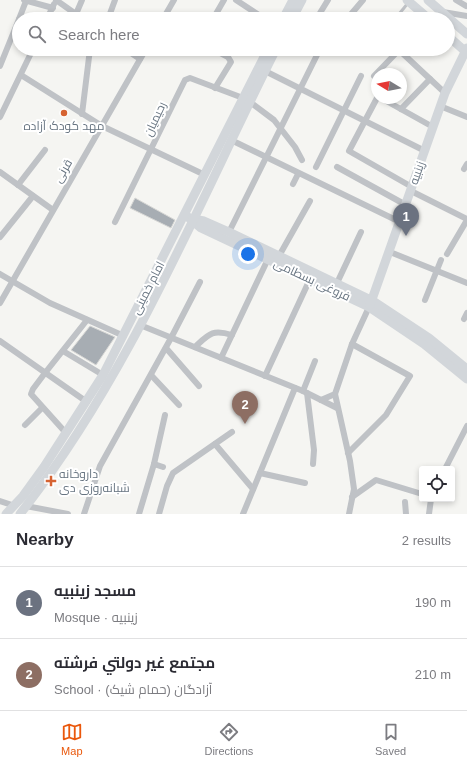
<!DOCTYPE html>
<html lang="en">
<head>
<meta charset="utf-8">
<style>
  body { margin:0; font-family:Helvetica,Cairo,sans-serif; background:#f2f2f3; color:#2b2b33 }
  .controls { position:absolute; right:12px; bottom:12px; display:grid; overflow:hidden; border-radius:4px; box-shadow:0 2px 6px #0003 }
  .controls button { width:36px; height:36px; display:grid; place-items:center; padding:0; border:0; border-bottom:1px solid #e1e1e2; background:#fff; color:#2b2b33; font:20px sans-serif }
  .compass { position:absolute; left:371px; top:68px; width:36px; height:36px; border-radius:50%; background:#fff; box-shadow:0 2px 6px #0003; rotate:280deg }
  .you { position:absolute; left:248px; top:254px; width:14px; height:14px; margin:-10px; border:3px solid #fff; border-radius:50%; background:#1a73e8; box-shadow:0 0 0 6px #1a73e833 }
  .badge { display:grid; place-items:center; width:26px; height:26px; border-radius:50%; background:#ea580c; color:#fff; font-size:13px; font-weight:700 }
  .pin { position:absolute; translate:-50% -33px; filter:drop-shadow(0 1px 2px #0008) }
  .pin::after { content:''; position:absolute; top:21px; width:14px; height:12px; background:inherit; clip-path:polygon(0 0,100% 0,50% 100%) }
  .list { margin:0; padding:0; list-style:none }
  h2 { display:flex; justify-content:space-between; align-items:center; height:52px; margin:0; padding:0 16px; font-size:17px }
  h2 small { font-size:13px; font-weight:400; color:#7c7c81 }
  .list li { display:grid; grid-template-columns:26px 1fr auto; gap:12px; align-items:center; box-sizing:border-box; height:72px; padding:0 16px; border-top:1px solid #e1e1e2 }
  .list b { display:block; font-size:15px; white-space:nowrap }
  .list p { margin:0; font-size:13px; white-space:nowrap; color:#7c7c81 }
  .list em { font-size:13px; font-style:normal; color:#7c7c81 }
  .icon { flex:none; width:22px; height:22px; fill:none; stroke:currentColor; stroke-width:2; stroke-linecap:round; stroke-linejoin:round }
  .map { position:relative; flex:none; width:467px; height:514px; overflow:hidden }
  .search { position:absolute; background:#fff; box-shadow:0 2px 6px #0003; left:12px; right:12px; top:12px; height:44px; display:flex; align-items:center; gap:10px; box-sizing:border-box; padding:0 14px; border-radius:22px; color:#7c7c81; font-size:15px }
  .sheet { height:196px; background:#fff }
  nav { display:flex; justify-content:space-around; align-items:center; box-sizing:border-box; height:56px; border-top:1px solid #e1e1e2; background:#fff; font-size:11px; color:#7c7c81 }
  nav a { display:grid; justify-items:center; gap:2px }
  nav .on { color:#ea580c }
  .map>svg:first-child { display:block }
  .building { fill:#a7adb3; stroke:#d7d7d5 }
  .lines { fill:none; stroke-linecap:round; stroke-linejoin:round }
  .lane { stroke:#bfc2c6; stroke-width:3 }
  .street { stroke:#bfc2c6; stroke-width:6 }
  .secondary { stroke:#d2d6da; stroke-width:9 }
  .poi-dot { fill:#d66332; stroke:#fff; stroke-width:1.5 }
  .labels { text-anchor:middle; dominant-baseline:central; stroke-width:4; stroke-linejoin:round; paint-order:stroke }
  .street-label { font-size:12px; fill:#677481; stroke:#fff }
  .poi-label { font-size:12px; fill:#677481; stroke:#fff }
</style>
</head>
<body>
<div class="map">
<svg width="467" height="514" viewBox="0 0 467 514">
  <rect width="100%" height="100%" fill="#f5f5f2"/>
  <!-- building -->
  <g class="building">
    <polygon points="135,198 175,220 171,228 130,208"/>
    <polygon points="90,326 115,337 96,365 71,350"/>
  </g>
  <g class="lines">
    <!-- lane -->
    <polyline class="lane" points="395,19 408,3"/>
    <!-- street -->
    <g class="street">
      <polyline points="24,0 53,8"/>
      <polyline points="56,0 83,19"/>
      <polyline points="236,0 265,19"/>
      <polyline points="456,0 466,6"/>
      <polyline points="443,12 467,16"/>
      <polyline points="320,13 328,0"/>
      <polyline points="76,14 82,0"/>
      <polyline points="19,19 26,1"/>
      <polyline points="47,19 54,4"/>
      <polyline points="108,19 115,0"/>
      <polyline points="163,19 174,0"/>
      <polyline points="213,19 224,0"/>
      <polyline points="347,19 363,0"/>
      <polyline points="125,49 140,59"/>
      <polyline points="213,49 228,57 231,62 215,88"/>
      <polyline points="399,50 445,93"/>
      <polyline points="0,66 19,19"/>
      <polyline points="265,71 425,151"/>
      <polyline points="21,75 102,126 205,175"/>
      <polyline points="374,76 400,49"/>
      <polyline points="377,98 349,151 412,187"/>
      <polyline points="381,98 433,127"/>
      <polyline points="250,102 274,120 295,147 302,160"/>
      <polyline points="440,106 467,117"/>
      <polyline points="401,109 430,79"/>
      <polyline points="82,114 90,49"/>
      <polyline points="0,117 33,49"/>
      <polyline points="231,140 400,222"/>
      <polyline points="316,167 361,76"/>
      <polyline points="337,167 406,205"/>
      <polyline points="464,169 467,164"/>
      <polyline points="0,172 53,210"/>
      <polyline points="293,184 298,174"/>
      <polyline points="18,185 45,150"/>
      <polyline points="411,191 467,219"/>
      <polyline points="115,222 185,80 190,78 243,98"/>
      <polyline points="229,232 320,49"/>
      <polyline points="0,237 33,196"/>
      <polyline points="390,252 467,283"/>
      <polyline points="447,254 467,220"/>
      <polyline points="279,256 310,201"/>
      <polyline points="0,274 50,303 124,336"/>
      <polyline points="337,283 361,232"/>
      <polyline points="425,300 441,260"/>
      <polyline points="0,303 146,49"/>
      <polyline points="464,319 467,313"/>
      <polyline points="140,325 303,391 337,408"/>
      <polyline points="0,341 87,402"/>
      <path d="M195 347C209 334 212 329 232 335"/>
      <polyline points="166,348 199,386"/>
      <polyline points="63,351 103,375"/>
      <polyline points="221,358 268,259"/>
      <polyline points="151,375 179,405"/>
      <polyline points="265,376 310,279"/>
      <polyline points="303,391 315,361"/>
      <polyline points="307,393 314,450 313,464"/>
      <polyline points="335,394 350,461 354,489 349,514"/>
      <polyline points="321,400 335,394 352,344 369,307"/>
      <polyline points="25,425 42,408"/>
      <polyline points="66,433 31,394 33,389 45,373 87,320"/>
      <polyline points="215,444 253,489"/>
      <polyline points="348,453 386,415 410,376 352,344"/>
      <polyline points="154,464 163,467"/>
      <polyline points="445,469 467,426"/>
      <polyline points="260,473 305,483"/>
      <polyline points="352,497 376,480 422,494"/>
      <polyline points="0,501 15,506"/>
      <polyline points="405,502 406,514"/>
      <polyline points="26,506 68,514"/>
      <polyline points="84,514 100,466 171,338 200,282"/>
      <polyline points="139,514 154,464 165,415"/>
      <polyline points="159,514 167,486 173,473 232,432"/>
      <polyline points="243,514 295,388"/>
      <polyline points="429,514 431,499"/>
    </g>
    <!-- secondary -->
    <g class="secondary">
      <polyline points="407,0 429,19"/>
      <polyline points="428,0 467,34"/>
      <polyline points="283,19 293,0"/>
      <polyline points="292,19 302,0"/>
      <polyline points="448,36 467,53"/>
      <polyline points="188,217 201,228 369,307 424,344 467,379"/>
      <polyline points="193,219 204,221 229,232 373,301 429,338 467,369"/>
      <polyline points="370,305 445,93 467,48"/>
      <polyline points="6,514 23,496 44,467 103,375 268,49"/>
      <path d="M20 514C130 375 197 206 276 49"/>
    </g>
  </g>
  <!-- markers -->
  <g class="poi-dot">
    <circle cx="64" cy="113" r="4"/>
    <path d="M49 475h4v4h4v4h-4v4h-4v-4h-4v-4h4z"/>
  </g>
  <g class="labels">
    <!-- street labels -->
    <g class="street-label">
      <text transform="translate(155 119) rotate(-65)">رحیمیان</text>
      <text transform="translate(63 171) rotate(-60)">قرنی</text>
      <text transform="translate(417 173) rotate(-71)">زینبیه</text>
      <text transform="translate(312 280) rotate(25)">فروغی بسطامی</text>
      <text transform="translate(148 288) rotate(-63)">امام خمینی</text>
    </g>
    <!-- poi labels -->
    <g class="poi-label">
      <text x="64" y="126">مهد کودک آزاده</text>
      <text x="59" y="474" text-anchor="start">داروخانه<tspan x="59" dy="14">شبانه‌روزی دی</tspan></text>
    </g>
  </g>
</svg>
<div class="controls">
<button><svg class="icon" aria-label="locate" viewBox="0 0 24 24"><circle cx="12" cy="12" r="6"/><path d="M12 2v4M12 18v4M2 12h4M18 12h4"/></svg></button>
</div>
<svg class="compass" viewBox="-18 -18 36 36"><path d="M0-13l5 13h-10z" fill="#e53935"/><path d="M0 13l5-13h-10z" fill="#7c7c81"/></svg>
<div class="you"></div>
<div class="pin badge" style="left:406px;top:236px;background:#6b7280">1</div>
<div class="pin badge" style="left:245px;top:424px;background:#8d6e63">2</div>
<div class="search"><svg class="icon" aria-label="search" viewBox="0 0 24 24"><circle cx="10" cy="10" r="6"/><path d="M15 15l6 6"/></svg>Search here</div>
</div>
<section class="sheet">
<h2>Nearby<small>2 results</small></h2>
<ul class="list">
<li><span class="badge" style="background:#6b7280">1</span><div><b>مسجد زینبیه</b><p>Mosque · زینبیه</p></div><em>190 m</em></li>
<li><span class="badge" style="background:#8d6e63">2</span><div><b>مجتمع غير دولتي فرشته</b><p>School · آزادگان (حمام شیک)</p></div><em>210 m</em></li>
</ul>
</section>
<nav>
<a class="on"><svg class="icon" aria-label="map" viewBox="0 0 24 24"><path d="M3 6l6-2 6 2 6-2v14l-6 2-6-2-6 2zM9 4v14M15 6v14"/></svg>Map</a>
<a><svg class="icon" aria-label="directions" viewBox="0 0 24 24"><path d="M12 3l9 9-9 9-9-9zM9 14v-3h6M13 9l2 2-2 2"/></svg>Directions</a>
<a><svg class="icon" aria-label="saved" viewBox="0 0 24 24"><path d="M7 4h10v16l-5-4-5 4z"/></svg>Saved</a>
</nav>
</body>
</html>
